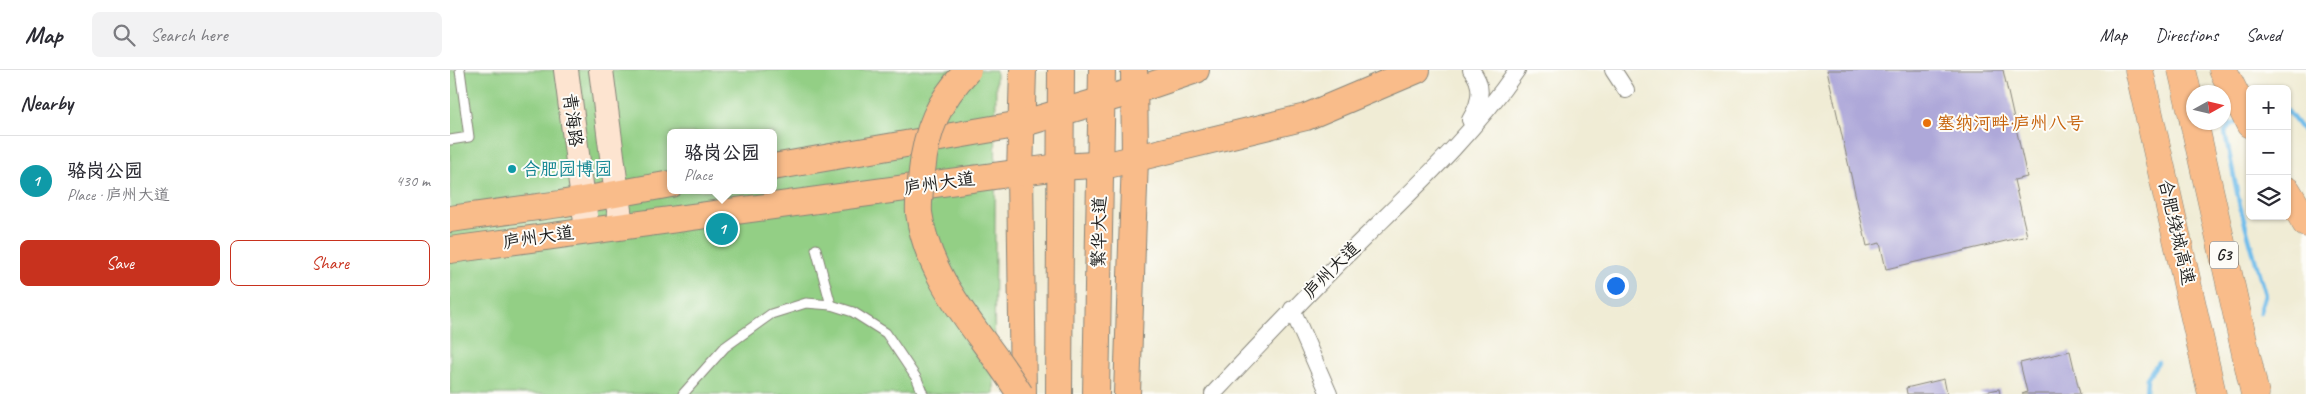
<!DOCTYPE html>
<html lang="en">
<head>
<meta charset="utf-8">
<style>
  body { margin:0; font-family:Caveat,"LXGW WenKai TC",sans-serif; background:#f2f2f3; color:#2b2b33 }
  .controls { position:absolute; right:15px; top:15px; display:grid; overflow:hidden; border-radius:8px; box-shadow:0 1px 4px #0004 }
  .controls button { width:45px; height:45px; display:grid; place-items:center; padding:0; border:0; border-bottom:1px solid #e1e1e2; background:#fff; color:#2b2b33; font:25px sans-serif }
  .compass { position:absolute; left:1736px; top:15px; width:45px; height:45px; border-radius:50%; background:#fff; box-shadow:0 1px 4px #0004; rotate:82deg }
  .you { position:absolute; left:1165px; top:215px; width:18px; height:18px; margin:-12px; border:4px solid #fff; border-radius:50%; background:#1a73e8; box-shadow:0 0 0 8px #1a73e833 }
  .badge { display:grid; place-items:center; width:32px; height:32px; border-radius:50%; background:#c8321e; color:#fff; font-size:16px; font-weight:700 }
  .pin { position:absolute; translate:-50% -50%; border:2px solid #fff; box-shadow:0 1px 5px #0006 }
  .popup { position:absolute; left:217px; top:59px; width:110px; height:65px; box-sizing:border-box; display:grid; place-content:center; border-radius:8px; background:#fff; filter:drop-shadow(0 1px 4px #0005); font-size:16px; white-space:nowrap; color:#7c7c81 }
  .popup b { font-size:19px; color:#2b2b33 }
  .popup::after { content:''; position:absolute; left:50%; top:100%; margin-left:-10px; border:10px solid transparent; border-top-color:#fff }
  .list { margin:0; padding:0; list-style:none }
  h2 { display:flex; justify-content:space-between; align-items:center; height:65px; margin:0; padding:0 20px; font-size:21px }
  h2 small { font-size:16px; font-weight:400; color:#7c7c81 }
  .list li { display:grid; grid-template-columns:32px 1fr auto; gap:15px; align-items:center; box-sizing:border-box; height:90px; padding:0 20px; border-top:1px solid #e1e1e2 }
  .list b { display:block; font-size:19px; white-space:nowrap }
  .list p { margin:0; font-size:16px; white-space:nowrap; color:#7c7c81 }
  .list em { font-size:16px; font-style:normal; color:#7c7c81 }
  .actions { display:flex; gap:10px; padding:15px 20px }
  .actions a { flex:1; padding:11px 0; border:1px solid #c8321e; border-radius:8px; text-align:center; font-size:18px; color:#c8321e }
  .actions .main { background:#c8321e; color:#fff }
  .icon { flex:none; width:28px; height:28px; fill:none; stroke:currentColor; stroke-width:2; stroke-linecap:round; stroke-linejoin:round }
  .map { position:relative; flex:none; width:1856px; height:324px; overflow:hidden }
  header { display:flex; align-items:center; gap:30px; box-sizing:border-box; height:70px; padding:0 25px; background:#fff; border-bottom:1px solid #e1e1e2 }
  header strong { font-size:24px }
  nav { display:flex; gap:28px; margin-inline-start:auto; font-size:18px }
  .search { width:350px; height:45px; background:#f2f2f3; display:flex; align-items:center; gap:12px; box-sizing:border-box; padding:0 18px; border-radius:8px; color:#7c7c81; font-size:19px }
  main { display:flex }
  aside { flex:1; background:#fff }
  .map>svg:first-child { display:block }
  .green { fill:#93cf85; stroke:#587650; fill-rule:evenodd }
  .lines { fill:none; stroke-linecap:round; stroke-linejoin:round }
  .stream { stroke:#71bdeb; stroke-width:4.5 }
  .building { fill:#aea8d9 }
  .lane-casing { stroke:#868478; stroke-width:11 }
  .street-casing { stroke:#868478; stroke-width:18 }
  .secondary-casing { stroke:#868478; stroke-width:26 }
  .primary-casing { stroke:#868478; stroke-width:28 }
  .highway-casing { stroke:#868478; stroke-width:29 }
  .lane { stroke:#fff; stroke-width:9 }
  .street { stroke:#fff; stroke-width:16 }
  .secondary { stroke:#fde4d0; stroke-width:24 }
  .primary { stroke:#f9bc8a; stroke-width:26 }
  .highway { stroke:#f9bc8a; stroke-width:28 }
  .primary-bridge-casing { stroke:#868478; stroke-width:28; stroke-linecap:butt }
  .primary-bridge { stroke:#f9bc8a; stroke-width:26 }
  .food-dot { fill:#e8710a; stroke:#fdfcf7; stroke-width:2 }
  .culture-dot { fill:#0f9aa8; stroke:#fdfcf7; stroke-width:2 }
  .labels { text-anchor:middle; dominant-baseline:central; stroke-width:4; stroke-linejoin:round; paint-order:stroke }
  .shield { fill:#fdfcf7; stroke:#605f5e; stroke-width:1 }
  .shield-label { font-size:16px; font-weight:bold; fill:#1c1c1c }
  .street-label { font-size:18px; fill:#1c1c1c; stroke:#fdfcf7 }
  .food-label { font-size:18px; fill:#c56008; stroke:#fdfcf7; text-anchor:start }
  .culture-label { font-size:18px; fill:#0d838f; stroke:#fdfcf7; text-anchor:start }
</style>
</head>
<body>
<header>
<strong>Map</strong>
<div class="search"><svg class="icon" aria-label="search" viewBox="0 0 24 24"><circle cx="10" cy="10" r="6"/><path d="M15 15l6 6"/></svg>Search here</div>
<nav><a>Map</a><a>Directions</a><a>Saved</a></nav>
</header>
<main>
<aside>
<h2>Nearby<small></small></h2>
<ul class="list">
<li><span class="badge" style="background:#0f9aa8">1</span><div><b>骆岗公园</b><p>Place · 庐州大道</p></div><em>430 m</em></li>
</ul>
<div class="actions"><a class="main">Save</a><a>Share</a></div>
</aside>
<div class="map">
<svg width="1856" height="324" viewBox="0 0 1856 324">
  <rect width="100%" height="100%" fill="#fdfcf7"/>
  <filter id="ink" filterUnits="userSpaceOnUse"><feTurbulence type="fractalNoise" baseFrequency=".02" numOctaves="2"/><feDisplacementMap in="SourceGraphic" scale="10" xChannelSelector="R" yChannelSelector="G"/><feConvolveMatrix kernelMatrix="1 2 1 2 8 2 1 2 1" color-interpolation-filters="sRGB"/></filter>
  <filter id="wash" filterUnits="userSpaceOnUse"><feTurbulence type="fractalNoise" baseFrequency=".0096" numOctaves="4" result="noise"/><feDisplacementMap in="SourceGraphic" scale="20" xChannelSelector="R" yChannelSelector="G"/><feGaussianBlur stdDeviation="1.12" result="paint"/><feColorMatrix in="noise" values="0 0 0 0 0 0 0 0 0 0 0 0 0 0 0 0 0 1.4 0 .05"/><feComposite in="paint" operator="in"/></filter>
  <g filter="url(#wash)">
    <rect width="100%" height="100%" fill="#f0ecd5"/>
    <!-- green -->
    <path class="green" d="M0 0H546L544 324H0ZM221 63H323V120H221Z"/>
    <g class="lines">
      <!-- stream -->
      <g class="stream">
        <polyline points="1837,40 1856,65"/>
        <polyline points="1788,52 1780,55 1775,62 1789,132 1815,225 1810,242"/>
        <polyline points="1696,324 1697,308 1708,292"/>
      </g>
    </g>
    <g id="blocks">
      <!-- building -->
      <g class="building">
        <polygon points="1377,0 1553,0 1577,107 1564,110 1577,166 1436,199 1430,173 1417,176"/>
        <polygon points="1620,281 1630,324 1572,324 1577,322 1570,293"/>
        <polygon points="1494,309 1497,324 1457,324 1456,318"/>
        <polygon points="1549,319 1550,324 1530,324 1530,323"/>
      </g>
    </g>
  </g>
  <g filter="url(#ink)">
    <use href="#blocks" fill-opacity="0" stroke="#868478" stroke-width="1"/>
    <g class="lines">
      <!-- lane casing -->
      <g class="lane-casing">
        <g id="lane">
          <polyline points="0,70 19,67 10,0"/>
          <polyline points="366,179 381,235"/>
          <polyline points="233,324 275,277 321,244 356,233 381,235 403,242 436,263 467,309 473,324"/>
        </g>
      </g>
      <!-- street casing -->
      <g class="street-casing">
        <g id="street">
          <polyline points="1163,0 1176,20"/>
          <path d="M1020 50C1030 34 1035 16 1021 0"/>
          <polyline points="842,239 879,324"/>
          <path d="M763 324C813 271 862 219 914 168 968 115 1024 63 1067 0"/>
        </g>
      </g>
      <!-- secondary casing -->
      <g class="secondary-casing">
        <g id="secondary">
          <polyline points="116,0 137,160"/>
          <polyline points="151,0 171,156"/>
        </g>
      </g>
      <!-- primary casing -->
      <g class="primary-casing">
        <g id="primary">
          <polyline points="573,0 570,103 573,324"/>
          <polyline points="323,97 571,54 684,21 746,0"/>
          <polyline points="0,149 110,134 221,114"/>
          <polyline points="0,180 609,97 662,94 856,47 967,0"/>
          <polyline points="609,324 611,0"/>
          <polyline points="646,324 652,0"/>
          <polyline points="677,324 685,88 684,0"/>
        </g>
      </g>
      <!-- highway casing -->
      <g class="highway-casing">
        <g id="highway">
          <polyline points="1689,0 1762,324"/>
          <polyline points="1732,0 1744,51"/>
          <polyline points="1773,0 1800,54"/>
          <polyline points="1744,52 1805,324"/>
          <polyline points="1837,121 1856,153"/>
        </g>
      </g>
      <!-- lane -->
      <use href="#lane" class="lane"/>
      <!-- street -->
      <use href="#street" class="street"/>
      <!-- secondary -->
      <use href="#secondary" class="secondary"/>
      <!-- primary -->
      <use href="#primary" class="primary"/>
      <!-- highway -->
      <use href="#highway" class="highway"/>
      <!-- primary-bridge casing -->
      <g class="primary-bridge-casing">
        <path id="primary-bridge" d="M518 0C489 30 476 60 472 101 471 115 468 130 469 143 479 215 534 265 570 324"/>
      </g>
      <!-- primary-bridge -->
      <use href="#primary-bridge" class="primary-bridge"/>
    </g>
  </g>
  <!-- markers -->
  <circle class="food-dot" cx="1477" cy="53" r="5"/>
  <circle class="culture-dot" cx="62" cy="99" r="5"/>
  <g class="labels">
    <!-- shield labels -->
    <rect class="shield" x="1760" y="171.5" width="28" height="27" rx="4"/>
    <g class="shield-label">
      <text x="1774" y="185">G3</text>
    </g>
    <!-- street labels -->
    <g class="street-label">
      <text transform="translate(123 50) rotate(83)">青海路</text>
      <text transform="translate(489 113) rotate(-8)">庐州大道</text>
      <text transform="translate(649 162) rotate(-89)">繁华大道</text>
      <text transform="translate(1727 162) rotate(77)">合肥绕城高速</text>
      <text transform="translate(88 167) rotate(-8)">庐州大道</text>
      <text transform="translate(881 200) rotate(-45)">庐州大道</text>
    </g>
    <!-- food labels -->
    <g class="food-label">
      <text x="1487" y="53">塞纳河畔·庐州八号</text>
    </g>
    <!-- culture labels -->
    <g class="culture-label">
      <text x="72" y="99">合肥园博园</text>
    </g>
  </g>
</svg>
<div class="controls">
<button>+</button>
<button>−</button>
<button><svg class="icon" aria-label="layers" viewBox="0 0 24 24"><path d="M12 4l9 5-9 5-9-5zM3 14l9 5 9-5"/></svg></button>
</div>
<svg class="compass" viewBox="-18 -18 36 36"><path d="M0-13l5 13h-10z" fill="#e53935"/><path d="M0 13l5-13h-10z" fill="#7c7c81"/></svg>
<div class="you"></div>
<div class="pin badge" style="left:272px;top:159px;background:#0f9aa8">1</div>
<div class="popup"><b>骆岗公园</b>Place</div>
</div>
</main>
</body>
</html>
